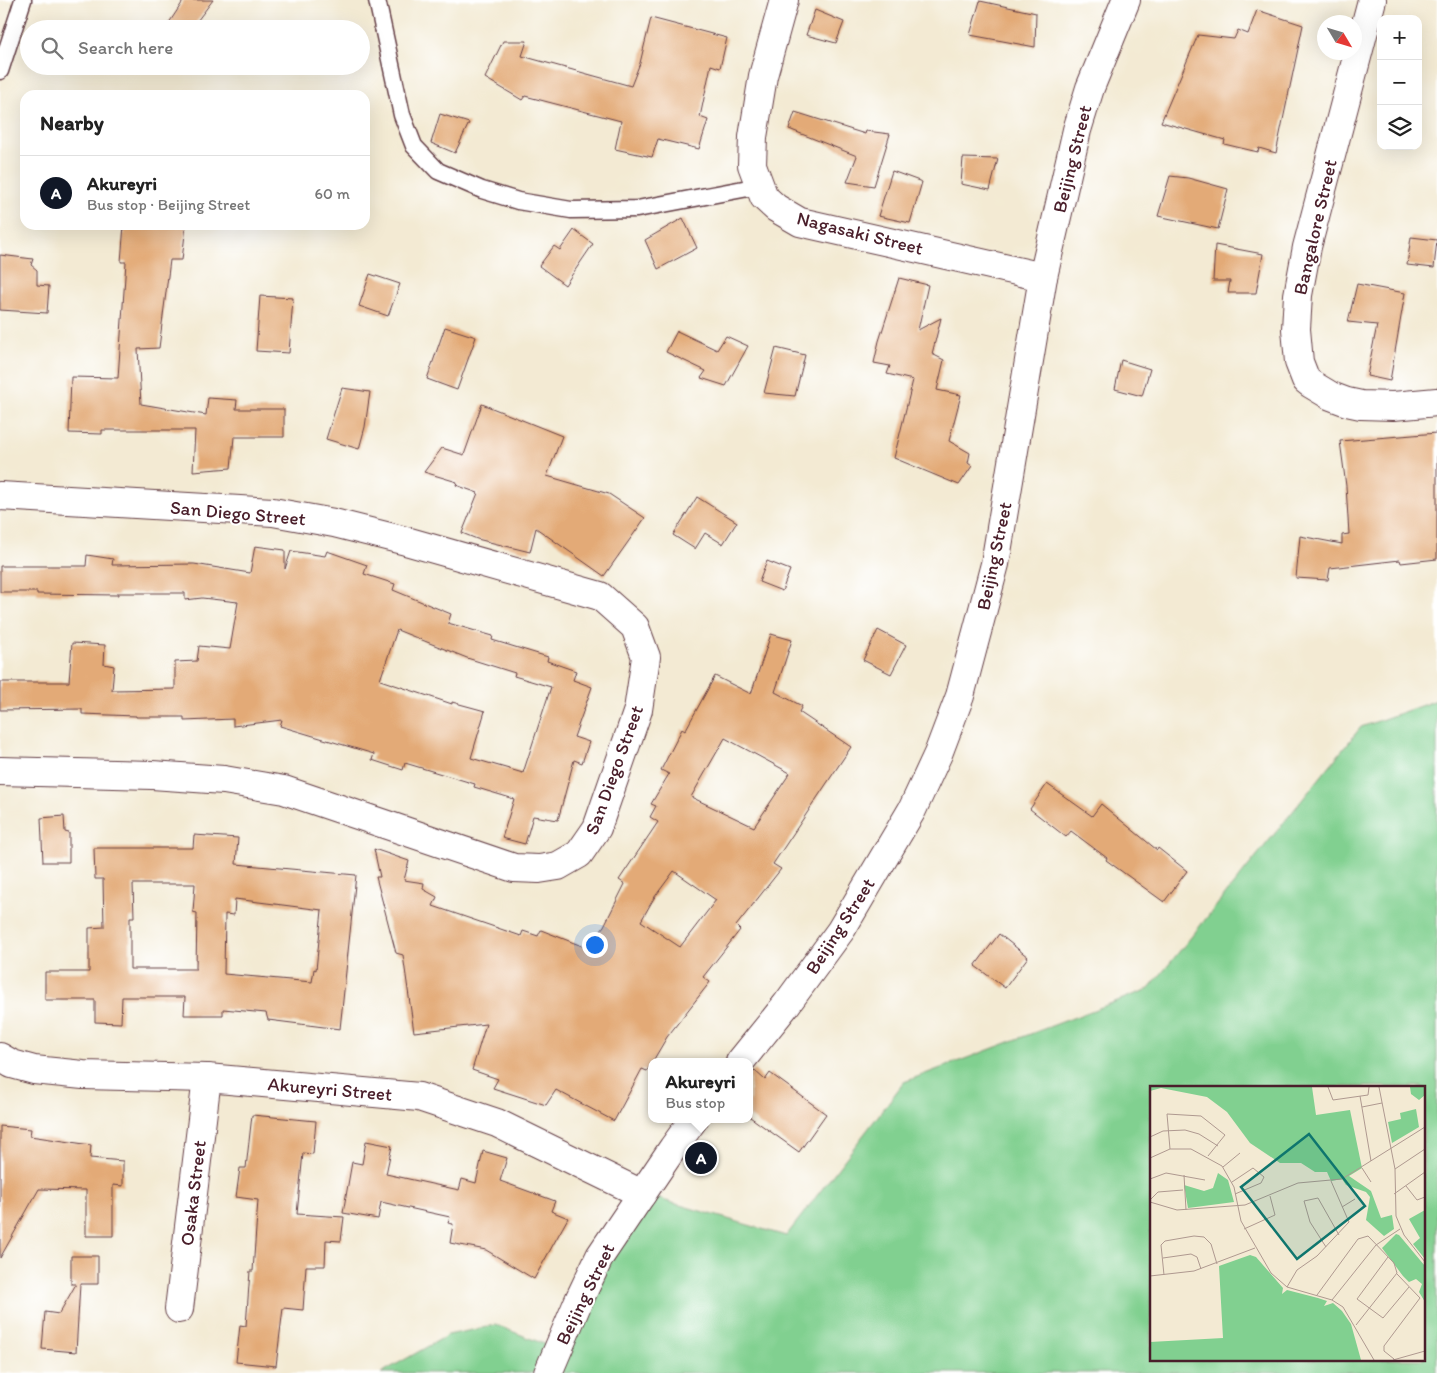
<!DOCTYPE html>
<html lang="en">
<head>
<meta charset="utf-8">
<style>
  body { margin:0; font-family:Itim,sans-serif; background:#f2f2f2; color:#222 }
  .controls { position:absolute; right:15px; top:15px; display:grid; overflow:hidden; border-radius:10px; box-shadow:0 5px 20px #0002 }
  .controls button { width:45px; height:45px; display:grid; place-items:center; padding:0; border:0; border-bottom:1px solid #e0e0e0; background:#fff; color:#222; font:25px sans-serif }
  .compass { position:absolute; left:1317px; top:15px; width:45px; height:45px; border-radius:50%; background:#fff; box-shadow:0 5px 20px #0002; rotate:128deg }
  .you { position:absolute; left:594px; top:944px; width:18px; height:18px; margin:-12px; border:4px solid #fff; border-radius:50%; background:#1a73e8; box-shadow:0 0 0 8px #1a73e833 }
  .badge { display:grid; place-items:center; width:32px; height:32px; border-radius:50%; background:#111827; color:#fff; font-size:16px; font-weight:700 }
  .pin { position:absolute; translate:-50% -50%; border:2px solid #fff; box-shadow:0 1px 5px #0006 }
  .popup { position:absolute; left:648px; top:1058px; width:105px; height:65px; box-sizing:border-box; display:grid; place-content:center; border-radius:10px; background:#fff; filter:drop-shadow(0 1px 4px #0005); font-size:16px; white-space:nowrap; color:#767676 }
  .popup b { font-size:19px; color:#222 }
  .popup::after { content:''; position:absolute; left:50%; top:100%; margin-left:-10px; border:10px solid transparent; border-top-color:#fff }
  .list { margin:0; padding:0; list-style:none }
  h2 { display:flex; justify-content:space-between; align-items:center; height:65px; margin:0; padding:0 20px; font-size:21px }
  h2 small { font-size:16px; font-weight:400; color:#767676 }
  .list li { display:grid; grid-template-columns:32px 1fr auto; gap:15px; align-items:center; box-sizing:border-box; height:75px; padding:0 20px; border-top:1px solid #e0e0e0 }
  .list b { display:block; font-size:19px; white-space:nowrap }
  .list p { margin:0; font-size:16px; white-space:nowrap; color:#767676 }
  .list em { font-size:16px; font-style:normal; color:#767676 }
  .icon { flex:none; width:28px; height:28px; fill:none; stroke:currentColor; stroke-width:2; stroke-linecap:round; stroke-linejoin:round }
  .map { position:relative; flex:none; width:1437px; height:1373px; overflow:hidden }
  .search { position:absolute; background:#fff; box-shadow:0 5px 20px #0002; left:20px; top:20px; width:350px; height:55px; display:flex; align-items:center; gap:12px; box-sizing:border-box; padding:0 18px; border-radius:28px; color:#767676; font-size:19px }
  .panel { position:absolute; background:#fff; box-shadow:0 5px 20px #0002; left:20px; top:90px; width:350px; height:140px; border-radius:15px }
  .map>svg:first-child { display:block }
  .green { fill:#81d090; stroke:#66785e; fill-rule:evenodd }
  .building { fill:#e3aa77; fill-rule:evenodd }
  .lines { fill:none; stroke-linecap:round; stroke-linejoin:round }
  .lane-casing { stroke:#633d44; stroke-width:19 }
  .street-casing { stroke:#633d44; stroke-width:30 }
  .lane { stroke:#fff; stroke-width:16 }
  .street { stroke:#fff; stroke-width:28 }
  .labels { text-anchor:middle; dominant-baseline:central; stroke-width:4; stroke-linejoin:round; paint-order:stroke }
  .street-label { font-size:19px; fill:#4a1f2b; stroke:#fff }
  .inset-road { fill:none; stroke:#af9990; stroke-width:1 }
  .view { fill:#0f766e; fill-opacity:0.15; stroke:#0f766e; stroke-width:2.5 }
  .inset-edge { fill:none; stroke:#4a1f2b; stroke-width:2.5 }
</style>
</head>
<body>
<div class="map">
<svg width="1437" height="1373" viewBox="0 0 1437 1373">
  <rect width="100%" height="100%" fill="#fff"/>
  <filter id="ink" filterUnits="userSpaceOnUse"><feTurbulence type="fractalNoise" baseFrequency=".02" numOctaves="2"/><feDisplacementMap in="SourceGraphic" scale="10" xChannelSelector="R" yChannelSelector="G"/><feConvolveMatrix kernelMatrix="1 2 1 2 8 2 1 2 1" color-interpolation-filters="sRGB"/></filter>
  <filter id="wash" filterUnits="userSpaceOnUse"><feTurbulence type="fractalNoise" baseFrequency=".0096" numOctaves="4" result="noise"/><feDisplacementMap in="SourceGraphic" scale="20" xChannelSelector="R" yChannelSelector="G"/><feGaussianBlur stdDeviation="1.12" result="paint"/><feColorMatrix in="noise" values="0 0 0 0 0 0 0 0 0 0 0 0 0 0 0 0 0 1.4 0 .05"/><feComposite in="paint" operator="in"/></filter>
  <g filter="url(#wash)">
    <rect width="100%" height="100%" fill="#f3ead3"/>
    <!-- green -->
    <path class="green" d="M1437 700V1373H381L448 1335 496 1325 557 1349 642 1194 786 1236 904 1082 1149 989 1361 727ZM1151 1087H1423V1359H1151Z"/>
    <g id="blocks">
      <!-- building -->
      <g class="building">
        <polygon points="184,0 213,0 191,29 165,29"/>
        <polygon points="980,1 1036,13 1035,47 970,35"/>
        <polygon points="815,10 844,22 836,43 806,35"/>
        <polygon points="1257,10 1303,25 1276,153 1259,148 1258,152 1224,144 1225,140 1161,122 1198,35 1234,39 1238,30 1248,34"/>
        <polygon points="651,18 727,38 720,68 711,65 700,117 708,120 699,149 658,139 652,157 615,149 621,121 525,96 522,100 485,78 503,41 527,41 522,56 631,86 640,63"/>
        <polygon points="795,112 865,134 866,131 890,134 874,186 847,182 857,156 789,129"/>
        <polygon points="440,114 469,123 455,153 431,143"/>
        <polygon points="963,158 998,159 990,190 961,184"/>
        <polygon points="892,171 922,182 910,223 878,216"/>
        <polygon points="1170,176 1188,178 1228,189 1218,229 1158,216"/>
        <polygon points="683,218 697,248 658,269 645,240"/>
        <polygon points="124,225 186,225 182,260 170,260 159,348 138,349 141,404 206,415 208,398 237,400 236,409 284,409 284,437 234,437 231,468 193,471 195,430 102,430 102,434 69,433 71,377 118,378 126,262 121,262"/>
        <polygon points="574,230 593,244 565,285 539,266 554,246 560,250"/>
        <polygon points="1411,237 1437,240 1434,268 1407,265"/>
        <polygon points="1215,245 1263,254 1256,293 1228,293 1230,281 1213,281"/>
        <polygon points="0,255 33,259 31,265 37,270 37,285 49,286 47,313 0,310"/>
        <polygon points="370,274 400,284 388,316 359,306"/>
        <polygon points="899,278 928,285 918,330 941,318 932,354 944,360 937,390 961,395 949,441 970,453 968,463 972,466 959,485 894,458 913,380 887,374 890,366 874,363 879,341"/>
        <polygon points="1357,284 1405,293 1390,381 1367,376 1377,325 1348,322"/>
        <polygon points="260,296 293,298 289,353 256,351"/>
        <polygon points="445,327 476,337 457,390 427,379"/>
        <polygon points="677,331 717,350 726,336 748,346 726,386 701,378 706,371 666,352"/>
        <polygon points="776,348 805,355 795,396 764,393"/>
        <polygon points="1121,360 1150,369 1142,396 1115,389"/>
        <polygon points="342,388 370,392 365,427 359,449 326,439"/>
        <polygon points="482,404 562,436 547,476 609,494 645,518 604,576 536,528 530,552 477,539 462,533 478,493 456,485 457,482 424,472 442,448 464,455"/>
        <polygon points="1437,433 1437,559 1401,563 1400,560 1330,568 1328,580 1296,578 1300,536 1342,544 1342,535 1349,534 1346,486 1340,441"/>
        <polygon points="697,497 737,522 723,544 705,533 695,549 673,535"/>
        <path d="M255 546 285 550V569L291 551 325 556 327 551 367 565 364 574 395 584 393 590 451 614 448 623 493 636 492 640 548 657 547 661 576 671 573 680 592 687 574 737 589 742 582 763 574 760 558 820 533 816 525 844 502 838 514 799 474 787 475 784 405 763 403 770 372 760 374 754 280 726 282 720 233 726V719L184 721V717H136V716L82 714V709L0 710V682H69L72 643 105 645 104 664 114 666 112 690 175 689V662L197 661 199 646 230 649 238 602 202 598 185 600V593H118V595L37 594V592H0V566H86L87 555 113 559 112 565 194 564 250 573ZM397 630 467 658 515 673 514 676 551 687 523 773 471 758 485 711 452 702V704L380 680Z"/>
        <polygon points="767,561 790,570 782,591 759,582"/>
        <polygon points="878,630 906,645 891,674 863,660"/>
        <path d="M771 634 792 640 775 692 802 706 799 712 851 747 773 864 781 869 736 926 740 930 703 977 710 982 667 1037 647 1071 642 1069 614 1121 556 1090 546 1105 493 1088 498 1079 472 1070 486 1024 414 1032 403 955 396 953 376 877H380L374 849 409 861 404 880 424 883 423 889 437 897 433 906 521 936 523 931 538 936 541 930 587 948 604 926 625 884 619 880 658 822 650 817 656 806 651 804 669 774 661 770 682 729 685 731 715 676 751 694ZM725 738 790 773 754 827 691 797ZM674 871 716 900 680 947 641 921 654 898Z"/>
        <polygon points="1047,784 1092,816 1101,804 1157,850 1158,848 1187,871 1164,902 1106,860 1107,858 1071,831 1066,837 1030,809"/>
        <polygon points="64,816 65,832 69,833 69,862 43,862 41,818"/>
        <path d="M194 835 238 838 236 864 356 875 340 1029 268 1020 266 1013 223 1009V1015H184L185 997H122L121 1023 95 1022V1000H45V972H89V928L104 927 103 879H95L94 848H193ZM133 884H195L193 912 197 913 196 969H130V917H134ZM235 899 322 910 316 970 314 969 312 982 224 974 225 914 234 915Z"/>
        <polygon points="999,934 1028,957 1005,988 975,966"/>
        <polygon points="754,1070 765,1080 770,1073 826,1114 799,1152 750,1117 750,1074"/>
        <polygon points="252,1115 316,1121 313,1154 303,1153 297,1214 344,1217 341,1241 326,1240 325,1266 306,1266 303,1310 283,1308 276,1366 236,1362 240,1325 246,1326 250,1271 253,1271 258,1200 236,1197 240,1168 246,1168"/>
        <polygon points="0,1126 31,1129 30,1136 91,1145 90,1158 123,1161 123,1186 113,1185 113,1236 86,1236 86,1190 39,1189 0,1258"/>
        <polygon points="366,1141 392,1146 386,1174 459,1190 462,1179 476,1183 483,1151 507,1158 500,1181 555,1201 551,1211 568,1218 534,1279 486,1250 450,1243 453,1224 448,1223 450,1217 381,1202 378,1219 343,1213 352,1162 362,1164"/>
        <polygon points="71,1256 98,1256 98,1284 80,1284 76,1352 42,1349 45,1312 59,1314 76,1284 71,1284"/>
      </g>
    </g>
  </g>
  <g filter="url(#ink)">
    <use href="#blocks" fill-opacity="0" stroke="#633d44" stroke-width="1"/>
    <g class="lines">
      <!-- lane casing -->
      <g class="lane-casing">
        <g id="lane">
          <polyline points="377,0 402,115 414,146 438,171 482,190 518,201 571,210 637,209 759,186"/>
          <polyline points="0,71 23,0"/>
        </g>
      </g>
      <!-- street casing -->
      <g class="street-casing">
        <g id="street">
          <polyline points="784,0 763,76 753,137 752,165 764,197 776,208 800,222 1043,277"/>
          <polyline points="1372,0 1307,247 1298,295 1296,329 1299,362 1306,380 1311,384 1331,396 1347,402 1361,405 1393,406 1437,402"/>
          <polyline points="0,496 273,512 334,523 406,541 600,596 635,627 646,657 638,710 597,828 579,854 558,866 539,869 514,868 284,790 224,780 152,775 0,771"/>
          <polyline points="0,1057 12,1064 34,1070 83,1075 207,1078 419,1097 497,1123 642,1194"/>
          <polyline points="740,1062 786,1005 841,930 912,810 938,754 960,696 995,564 1043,277 1077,130 1090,88 1126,0"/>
          <polyline points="179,1309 207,1078"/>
          <polyline points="548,1373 579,1300 600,1256 673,1148 694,1119"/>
        </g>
      </g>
      <!-- lane -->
      <use href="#lane" class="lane"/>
      <!-- street -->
      <use href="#street" class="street"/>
    </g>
  </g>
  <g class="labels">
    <!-- street labels -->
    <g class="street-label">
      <text transform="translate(1072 159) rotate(-76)">Beijing Street</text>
      <text transform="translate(1315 227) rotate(-77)">Bangalore Street</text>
      <text transform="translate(860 233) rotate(14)">Nagasaki Street</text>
      <text transform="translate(238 513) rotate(5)">San Diego Street</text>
      <text transform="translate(994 556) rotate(-78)">Beijing Street</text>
      <text transform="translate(614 770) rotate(-70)">San Diego Street</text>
      <text transform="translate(840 926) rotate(-57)">Beijing Street</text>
      <text transform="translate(330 1089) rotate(5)">Akureyri Street</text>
      <text transform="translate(193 1193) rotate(-83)">Osaka Street</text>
      <text transform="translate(585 1294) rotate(-64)">Beijing Street</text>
    </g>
  </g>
  <!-- overview -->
  <g transform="translate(1150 1086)">
    <rect width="275" height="275" fill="#f3ead3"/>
    <path d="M0 1H162L166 29 200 24 212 82 199 90 221 105 231 132 242 129 244 143 234 150 216 134 220 111 216 106 196 99 192 93 181 95 177 86H165L151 77H130L100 57 77 26 57 11 11 2 0 5ZM260 1H275V9L269 14 261 8ZM266 23 269 41 242 57 238 36 251 33 250 27ZM68 87 78 94 84 116 38 122 34 99 54 105 63 102ZM275 124V173L263 158 270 152 259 133ZM246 148 249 149 275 180V216L269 206 272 198 266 193 259 196 253 190 232 162ZM100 169 106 171 133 202 132 208 137 204 168 212 177 215 174 220 183 217 192 225 201 238 211 274H0V256L73 252 69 180Z" fill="#81d090"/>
    <path class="inset-road" d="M178 1 183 14 218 9 219 1M229 1 245 83 246 130 254 149 275 176M210 10 221 75M212 21 232 17M0 51 13 45 35 44 49 48 68 60M20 63 17 28 51 30 75 49 58 70M0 72 20 63H41L72 80 84 101 91 135 121 187 137 201 182 214 193 221 224 274M73 81 90 67M212 82 221 96M245 83 275 63M34 89 36 124M0 93 16 87 55 94M82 96 103 82 114 91 111 97 85 108M256 100 267 114 275 111M244 108 275 86M0 114 8 106 33 104M0 116 27 124 95 119 148 97 192 93 275 41M192 121 205 113M94 143 125 129 120 110M176 161 160 136 154 115 168 112 189 149M238 171 207 213 233 232 259 201M13 172 41 168 47 171 51 183M14 189 11 159 15 155 44 150 54 151 61 158 67 178M0 190 44 185 105 162M137 201 147 184 167 170 199 136 181 95M167 209 208 153 218 150 244 177 247 187 206 239M182 214 226 159 250 143M244 273 234 265V260L270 212 247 188M243 274 275 265"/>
    <path class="view" d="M159 48 215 120 147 173 91 101Z"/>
    <rect width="275" height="275" class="inset-edge"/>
  </g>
</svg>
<div class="controls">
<button>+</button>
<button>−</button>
<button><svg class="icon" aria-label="layers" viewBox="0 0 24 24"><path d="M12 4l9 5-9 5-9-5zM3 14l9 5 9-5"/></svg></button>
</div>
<svg class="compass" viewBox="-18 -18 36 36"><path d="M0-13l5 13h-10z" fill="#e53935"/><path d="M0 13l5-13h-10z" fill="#767676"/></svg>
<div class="you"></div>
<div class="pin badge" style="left:701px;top:1158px">A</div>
<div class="popup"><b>Akureyri</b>Bus stop</div>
<div class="search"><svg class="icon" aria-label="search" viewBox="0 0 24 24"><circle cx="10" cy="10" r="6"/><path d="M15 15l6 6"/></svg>Search here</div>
<section class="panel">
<h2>Nearby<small></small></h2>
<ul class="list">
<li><span class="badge">A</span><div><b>Akureyri</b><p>Bus stop · Beijing Street</p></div><em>60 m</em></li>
</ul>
</section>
</div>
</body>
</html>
